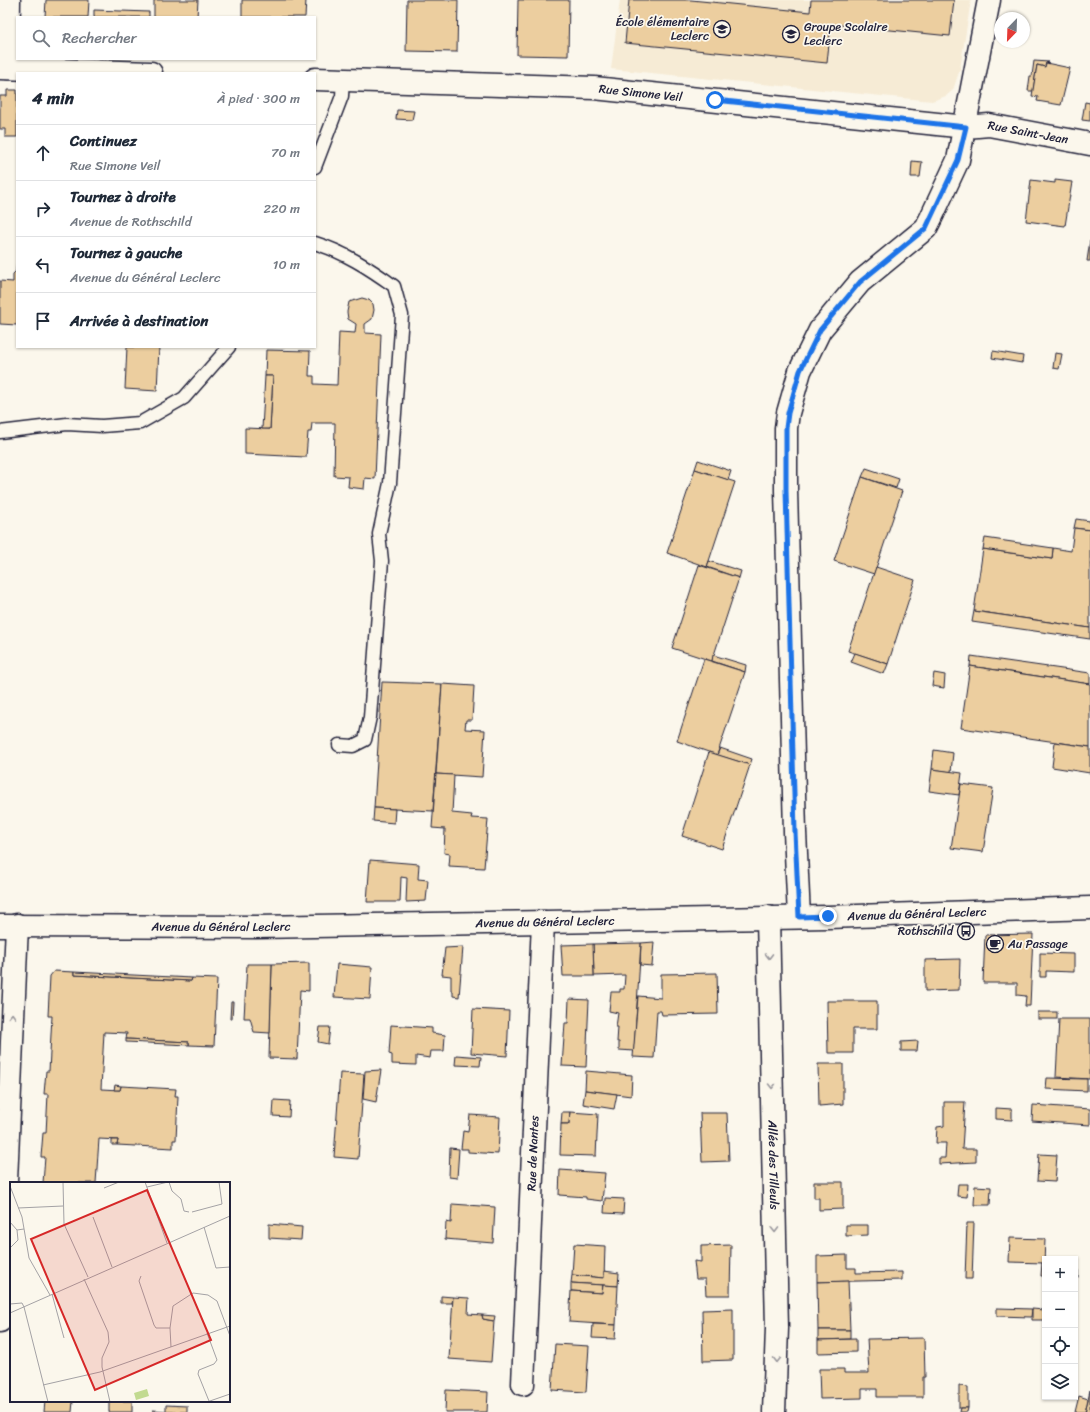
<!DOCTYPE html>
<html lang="fr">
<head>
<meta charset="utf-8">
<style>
  body { margin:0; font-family:Sriracha,sans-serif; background:#f6f6f7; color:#1f2937 }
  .controls { position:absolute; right:12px; bottom:12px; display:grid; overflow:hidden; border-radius:0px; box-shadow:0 1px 3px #0004 }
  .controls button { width:36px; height:36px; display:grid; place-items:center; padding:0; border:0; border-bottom:1px solid #e0e1e3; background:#fff; color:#1f2937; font:20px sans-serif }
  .compass { position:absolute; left:994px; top:12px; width:36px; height:36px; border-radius:50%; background:#fff; box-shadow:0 1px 3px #0004; rotate:203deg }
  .stop { position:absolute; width:12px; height:12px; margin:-9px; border:3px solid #1a73e8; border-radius:50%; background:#fff }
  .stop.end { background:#1a73e8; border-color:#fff; box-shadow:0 1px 4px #0008 }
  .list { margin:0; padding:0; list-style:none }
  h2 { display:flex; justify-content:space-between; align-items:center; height:52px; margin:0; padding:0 16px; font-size:17px }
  h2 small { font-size:13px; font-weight:400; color:#747a83 }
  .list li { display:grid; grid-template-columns:26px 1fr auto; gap:12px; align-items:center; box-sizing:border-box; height:56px; padding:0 16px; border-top:1px solid #e0e1e3 }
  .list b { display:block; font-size:15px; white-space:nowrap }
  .list p { margin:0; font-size:13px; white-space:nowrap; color:#747a83 }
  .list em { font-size:13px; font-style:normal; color:#747a83 }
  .icon { flex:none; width:22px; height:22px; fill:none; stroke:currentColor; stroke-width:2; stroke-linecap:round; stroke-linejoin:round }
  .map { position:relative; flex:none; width:1090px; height:1412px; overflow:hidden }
  .search { position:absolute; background:#fff; box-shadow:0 1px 3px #0004; left:16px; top:16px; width:300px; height:44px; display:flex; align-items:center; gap:10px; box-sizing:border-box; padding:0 14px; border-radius:0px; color:#747a83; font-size:15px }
  .panel { position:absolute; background:#fff; box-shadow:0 1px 3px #0004; left:16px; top:72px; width:300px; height:276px; border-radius:0px }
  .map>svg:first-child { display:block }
  .built { fill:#f6ebd5 }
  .building { fill:#ecce9f; stroke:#22223b }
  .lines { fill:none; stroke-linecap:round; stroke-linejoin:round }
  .service-casing { stroke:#22223b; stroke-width:15 }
  .minor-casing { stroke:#22223b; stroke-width:25 }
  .secondary-casing { stroke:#22223b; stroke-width:25 }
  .service { stroke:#fbf7ec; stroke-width:12 }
  .minor { stroke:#fbf7ec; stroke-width:22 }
  .secondary { stroke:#fbf7ec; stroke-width:22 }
  .oneway { stroke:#99979c }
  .route { stroke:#1a73e8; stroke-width:5 }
  .labels { text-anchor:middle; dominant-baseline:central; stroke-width:3.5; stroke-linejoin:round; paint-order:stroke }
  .poi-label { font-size:12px; fill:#22223b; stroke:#fbf7ec; text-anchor:end }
  .street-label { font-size:12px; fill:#22223b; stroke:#fbf7ec }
  .inset-road { fill:none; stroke:#a4a2a5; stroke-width:1 }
  .view { fill:#d62828; fill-opacity:0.15; stroke:#d62828; stroke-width:2 }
  .inset-edge { fill:none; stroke:#22223b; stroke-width:2 }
</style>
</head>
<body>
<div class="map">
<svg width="1090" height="1412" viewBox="0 0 1090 1412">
  <rect width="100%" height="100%" fill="#fbf7ec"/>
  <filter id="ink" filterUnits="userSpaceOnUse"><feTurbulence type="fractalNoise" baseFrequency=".025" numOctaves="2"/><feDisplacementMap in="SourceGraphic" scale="8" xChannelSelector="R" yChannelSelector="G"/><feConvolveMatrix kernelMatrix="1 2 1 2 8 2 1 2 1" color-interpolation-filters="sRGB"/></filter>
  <g filter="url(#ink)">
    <!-- built -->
    <polygon class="built" points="620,0 971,0 960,69 953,90 946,96 932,101 611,69"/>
    <!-- building -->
    <g class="building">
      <polygon points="46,0 89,0 88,17 45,17"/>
      <polygon points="154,0 198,0 197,17 154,17"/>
      <polygon points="242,0 306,0 305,17 242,17"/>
      <polygon points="407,0 458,0 457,52 406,51"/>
      <polygon points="518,0 569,0 568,56 517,55"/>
      <polygon points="629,0 691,0 810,12 811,0 954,0 950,36 831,24 827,63 625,43"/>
      <polygon points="94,10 149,12 149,17 94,17"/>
      <polygon points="1034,61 1049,62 1046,63 1045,67 1037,65 1033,91 1028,91 1030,76 1032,76"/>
      <polygon points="1046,63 1070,68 1061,105 1037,101 1038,97 1032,96 1037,65 1045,67"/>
      <polygon points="7,90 17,90 17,137 5,137 5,129 0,129 0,96 7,96"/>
      <polygon points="1085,102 1090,103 1090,121 1082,120"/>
      <polygon points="397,110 414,111 412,120 396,119"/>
      <polygon points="912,161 922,162 920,177 911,177"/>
      <polygon points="1031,180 1055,183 1055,180 1072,182 1065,226 1026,221"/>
      <polygon points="1090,240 1090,261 1087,261"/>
      <polygon points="17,255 17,325 0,324 0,281 13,282 13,274 16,271"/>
      <polygon points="362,298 369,300 373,304 374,310 372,319 365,324 365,333 381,334 375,479 365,478 364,489 348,487 349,477 334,476 335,423 312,423 311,432 308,432 306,457 245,454 245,428 270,429 273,376 265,376 266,350 310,351 309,376 314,376 314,384 337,385 339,332 355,333 356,324 348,319 347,312 349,302"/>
      <polygon points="127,347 159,347 157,391 125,389"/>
      <polygon points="993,351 1023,356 1022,363 992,358"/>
      <polygon points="1055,353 1062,354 1059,369 1053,368"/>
      <polygon points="265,376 273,376 270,429 262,429"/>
      <polygon points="698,460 731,471 728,480 695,469"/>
      <polygon points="866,468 899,479 896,488 862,477"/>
      <polygon points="695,469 735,482 707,567 667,553"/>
      <polygon points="862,477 902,491 874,574 834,561"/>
      <polygon points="1076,519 1090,521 1090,530 1074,528"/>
      <polygon points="1074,528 1090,530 1090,628 974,611 983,549 1052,559 1053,548 1071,551"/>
      <polygon points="985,538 1053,548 1052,559 983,549"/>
      <polygon points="709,561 741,571 739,578 707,567"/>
      <polygon points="699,565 739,578 712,661 672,648"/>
      <polygon points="876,567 915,580 888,664 848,651"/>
      <polygon points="974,611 1090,628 1090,639 972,622"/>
      <polygon points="855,653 888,664 884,674 851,662"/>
      <polygon points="713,655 746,665 745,672 712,661"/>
      <polygon points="971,656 1090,673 1090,684 970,666"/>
      <polygon points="704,659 745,672 717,755 677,741"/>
      <polygon points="970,666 1090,684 1090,747 961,728"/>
      <polygon points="934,673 945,675 944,688 932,686"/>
      <polygon points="382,682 442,684 433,811 374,808"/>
      <polygon points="442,684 474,686 472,720 466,720 465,729 485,730 482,777 436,774"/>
      <polygon points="1055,742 1090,747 1090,773 1052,767"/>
      <polygon points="720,748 752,759 750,765 717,755"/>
      <polygon points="934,750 953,753 951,772 932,769"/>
      <polygon points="709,752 750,765 722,849 682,836"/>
      <polygon points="932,769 962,773 959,795 929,791"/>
      <polygon points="436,774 454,775 452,813 472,815 471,818 488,819 484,868 449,866 450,854 444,853 445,829 432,828"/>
      <polygon points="961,784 993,788 983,852 951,848"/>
      <polygon points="374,808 395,809 394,823 373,821"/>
      <polygon points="370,860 419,864 418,879 428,880 426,901 406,902 407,878 401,877 400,902 367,902"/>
      <polygon points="1033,934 1030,1006 1025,1006 1026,996 1017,995 1017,983 983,983 985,935"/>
      <polygon points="654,942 652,966 640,965 641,943"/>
      <polygon points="641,943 634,1051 619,1050 619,1042 617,1042 618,1027 616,1027 618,1013 609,1011 611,992 620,992 620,989 624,989 625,975 594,976 593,944"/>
      <polygon points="593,944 594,976 563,976 561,945"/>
      <polygon points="463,947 459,997 453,996 453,991 451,990 451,976 442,975 445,948"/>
      <polygon points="1040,953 1074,954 1074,972 1046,971 1046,977 1040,977"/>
      <polygon points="960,959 959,990 925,991 925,960"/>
      <polygon points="309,963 309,991 300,990 297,1059 269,1058 272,964"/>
      <polygon points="247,964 272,964 270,1033 254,1032 250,1018 244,1018"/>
      <polygon points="337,964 372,967 370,999 334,997"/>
      <polygon points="54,971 74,972 74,975 191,981 192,978 217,979 214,1046 189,1045 189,1042 126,1039 127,1033 104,1032 101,1089 120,1090 121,1086 176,1089 175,1096 178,1096 176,1140 173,1140 173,1148 117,1145 118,1140 99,1139 96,1183 43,1183 45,1157 41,1157 43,1133 46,1133 48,1094 44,1094 46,1071 49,1071 52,1016 48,1016 50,976"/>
      <polygon points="74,972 192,978 191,981 74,975"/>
      <polygon points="717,973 718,1014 662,1015 661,1011 657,1011 654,1058 633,1057 638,996 661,998 661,974"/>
      <polygon points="569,999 589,1000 586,1067 562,1066 565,1023 568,1023"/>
      <polygon points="827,1001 877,1001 877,1029 853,1029 853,1053 828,1053"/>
      <polygon points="231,1002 233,1002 232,1019 230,1019"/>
      <polygon points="473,1009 509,1011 507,1056 471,1053"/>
      <rect x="1038" y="1012" width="19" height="7"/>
      <polygon points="1059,1019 1090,1019 1090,1079 1056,1077"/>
      <polygon points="391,1025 432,1028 432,1033 445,1035 444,1051 431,1051 430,1058 416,1056 416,1065 392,1064 392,1055 389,1054"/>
      <polygon points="320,1027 330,1027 328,1044 318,1042"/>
      <polygon points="126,1039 189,1042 189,1045 126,1042"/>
      <polygon points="918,1041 917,1051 901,1051 901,1042"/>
      <polygon points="456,1055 481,1057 480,1066 455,1065"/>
      <polygon points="818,1064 843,1064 843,1104 819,1106"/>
      <polygon points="381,1070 376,1102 363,1099 365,1071"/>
      <polygon points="586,1071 632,1075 631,1096 585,1090"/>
      <polygon points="340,1073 364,1074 358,1159 334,1157"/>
      <polygon points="1047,1078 1087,1079 1087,1091 1046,1089"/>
      <polygon points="115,1085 121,1086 120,1090 114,1090"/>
      <polygon points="585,1090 617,1094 614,1109 583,1104"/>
      <polygon points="274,1100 290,1101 289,1117 273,1116"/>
      <polygon points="944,1102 965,1102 962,1149 976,1149 976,1162 939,1164 939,1158 945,1158 946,1143 936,1143 937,1127 944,1126"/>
      <polygon points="1033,1105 1090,1109 1090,1125 1032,1121"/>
      <polygon points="996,1108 1012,1109 1012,1120 996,1119"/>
      <polygon points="562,1112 570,1112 569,1124 561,1124"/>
      <polygon points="570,1112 598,1114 596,1156 560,1155 561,1124 569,1124"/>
      <polygon points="700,1113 727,1113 729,1161 702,1162"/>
      <polygon points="470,1115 500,1117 498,1154 468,1152 468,1149 461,1149 463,1131 468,1132"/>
      <polygon points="112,1140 118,1140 117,1145 112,1145"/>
      <polygon points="450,1148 459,1149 457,1178 449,1177"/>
      <polygon points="1039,1154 1057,1155 1055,1182 1037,1181"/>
      <polygon points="560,1170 605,1173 602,1201 586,1199 586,1197 559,1195"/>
      <polygon points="814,1182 843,1182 843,1209 819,1210 819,1198 814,1198"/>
      <polygon points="958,1184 968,1184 967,1197 957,1196"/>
      <polygon points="975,1186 991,1187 990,1205 974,1205"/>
      <polygon points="605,1198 624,1199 623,1214 604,1213"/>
      <polygon points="452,1204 495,1207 493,1243 445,1239 446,1222 451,1223"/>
      <polygon points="967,1223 974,1223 972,1279 965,1279"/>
      <polygon points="269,1224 302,1227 301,1240 269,1238"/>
      <polygon points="846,1225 868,1225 868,1235 846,1236"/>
      <polygon points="1010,1238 1045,1239 1044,1263 1009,1262"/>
      <polygon points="574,1244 605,1246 604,1278 572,1275"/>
      <polygon points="731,1245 730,1295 706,1295 705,1279 696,1279 694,1261 701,1262 701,1246"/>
      <polygon points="847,1255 847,1268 856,1268 856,1273 902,1272 902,1280 817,1282 817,1256"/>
      <polygon points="1042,1263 1045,1263 1045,1276 1041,1276"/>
      <rect x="1075" y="1264" width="3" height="13"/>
      <polygon points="604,1271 619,1273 618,1286 571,1283 572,1275 604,1278"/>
      <polygon points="848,1281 850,1330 818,1330 817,1282"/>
      <polygon points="571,1283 603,1285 602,1293 571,1291"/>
      <polygon points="603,1285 618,1286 616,1325 569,1322 571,1291 602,1293"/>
      <polygon points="441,1296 453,1297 452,1303 441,1303"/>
      <polygon points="453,1297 469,1298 468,1314 482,1315 483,1319 494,1321 491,1362 449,1359"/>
      <polygon points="997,1308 1032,1309 1031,1317 997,1316"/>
      <polygon points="733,1309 733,1360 703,1361 702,1310"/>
      <polygon points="1032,1309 1044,1310 1044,1320 1032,1320"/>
      <polygon points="482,1315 495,1316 494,1321 483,1319"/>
      <polygon points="593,1324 616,1325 615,1339 592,1338"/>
      <polygon points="818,1330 850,1330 850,1339 818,1340"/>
      <polygon points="924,1338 925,1377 923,1377 923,1397 877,1397 877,1389 862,1389 862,1398 820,1399 819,1369 844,1369 844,1373 869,1373 867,1339"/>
      <polygon points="856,1339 856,1352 818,1353 818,1340"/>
      <polygon points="555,1344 589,1346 586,1392 552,1390"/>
      <polygon points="959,1386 968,1387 968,1408 959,1408"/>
      <polygon points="446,1390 488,1392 487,1412 445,1412"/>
      <polygon points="1090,1390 1090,1412 1085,1412 1088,1399"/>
      <polygon points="1079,1396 1088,1399 1085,1412 1075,1412"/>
      <polygon points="45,1401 73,1401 72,1412 44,1412"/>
      <rect x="109" y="1401" width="23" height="11"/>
      <polygon points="166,1405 187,1406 187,1412 153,1412 153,1410 166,1411"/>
      <polygon points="961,1408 968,1408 967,1412 960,1412"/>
    </g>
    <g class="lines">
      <!-- service casing -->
      <g class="service-casing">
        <g id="service">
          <polyline points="315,167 342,96 343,80"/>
          <path d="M315 243C344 252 369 268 394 286L402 315 390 483 379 534 382 561 370 717 365 740 353 746 339 745"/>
          <polyline points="0,432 67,424 102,426 140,423 184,398 229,347"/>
        </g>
      </g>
      <!-- minor casing -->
      <g class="minor-casing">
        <g id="minor">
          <polyline points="0,68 151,73"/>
          <polyline points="8,68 9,0"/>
          <path id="s1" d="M315 79 594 88 966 127 989 125 1090 144"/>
          <path id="s2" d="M768 917 777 1328 774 1412"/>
          <polyline points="799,917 795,832 786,490 786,428 788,413 800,371 820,330 860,282 926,228 931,218 958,160 989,0"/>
          <polyline points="0,1321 17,925"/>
          <path id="s3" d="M523 1384 543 922"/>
        </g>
      </g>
      <!-- secondary casing -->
      <g class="secondary-casing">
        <g id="secondary">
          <path id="s4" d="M0 926 257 927 828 917 1090 908"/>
        </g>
      </g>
      <!-- service -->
      <use href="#service" class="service"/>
      <!-- minor -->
      <use href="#minor" class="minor"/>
      <!-- secondary -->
      <use href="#secondary" class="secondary"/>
    </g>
    <!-- one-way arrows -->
    <defs><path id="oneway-chevron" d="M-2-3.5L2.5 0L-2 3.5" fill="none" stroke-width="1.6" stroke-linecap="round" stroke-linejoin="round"/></defs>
    <g class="oneway">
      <use href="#oneway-chevron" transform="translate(769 956) rotate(89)"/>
      <use href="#oneway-chevron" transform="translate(12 1016) rotate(-88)"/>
      <use href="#oneway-chevron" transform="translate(772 1086) rotate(89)"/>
      <use href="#oneway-chevron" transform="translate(775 1230) rotate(89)"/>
      <use href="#oneway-chevron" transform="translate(777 1360) rotate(91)"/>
    </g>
  </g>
  <g class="lines" filter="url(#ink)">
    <!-- route -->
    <polyline class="route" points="715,100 966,127 958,160 926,228 860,282 820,330 800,371 788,413 786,428 786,490 795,832 799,917 828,916"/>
  </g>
  <!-- icons -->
  <defs>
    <g id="school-ring" transform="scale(0.9)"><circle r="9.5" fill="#fbf7ec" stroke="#22223b" stroke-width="1.5"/><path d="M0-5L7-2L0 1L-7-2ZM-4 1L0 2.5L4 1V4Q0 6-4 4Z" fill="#22223b"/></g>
    <g id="bus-ring" transform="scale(0.9)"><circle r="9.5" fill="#fbf7ec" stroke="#22223b" stroke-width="1.5"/><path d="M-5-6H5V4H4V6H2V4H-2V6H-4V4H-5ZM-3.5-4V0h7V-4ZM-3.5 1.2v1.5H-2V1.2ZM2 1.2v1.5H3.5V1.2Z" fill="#22223b"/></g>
    <g id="cafe-ring" transform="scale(0.9)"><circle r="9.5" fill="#fbf7ec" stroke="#22223b" stroke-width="1.5"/><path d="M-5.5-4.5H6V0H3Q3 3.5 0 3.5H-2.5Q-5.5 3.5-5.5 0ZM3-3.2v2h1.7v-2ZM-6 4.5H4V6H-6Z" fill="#22223b"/></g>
  </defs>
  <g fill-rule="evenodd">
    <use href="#school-ring" x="722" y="29"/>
    <use href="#school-ring" x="791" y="34"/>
    <use href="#bus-ring" x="966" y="931"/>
    <use href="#cafe-ring" x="995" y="944"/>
  </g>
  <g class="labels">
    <!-- poi labels -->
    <g class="poi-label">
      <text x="709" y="22">École élémentaire<tspan x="709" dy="14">Leclerc</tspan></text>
      <text x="804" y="27" text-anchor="start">Groupe Scolaire<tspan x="804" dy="14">Leclerc</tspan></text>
      <text x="953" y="931">Rothschild</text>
      <text x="1008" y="944" text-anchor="start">Au Passage</text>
    </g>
    <!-- street labels -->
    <g class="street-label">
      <text stroke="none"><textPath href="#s1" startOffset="326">Rue Simone Veil</textPath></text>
      <text stroke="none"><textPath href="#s1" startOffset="716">Rue Saint-Jean</textPath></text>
      <text stroke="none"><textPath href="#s4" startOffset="917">Avenue du Général Leclerc</textPath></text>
      <text stroke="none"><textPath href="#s4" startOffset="545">Avenue du Général Leclerc</textPath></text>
      <text stroke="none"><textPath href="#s4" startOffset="221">Avenue du Général Leclerc</textPath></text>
      <text stroke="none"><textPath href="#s3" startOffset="231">Rue de Nantes</textPath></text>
      <text stroke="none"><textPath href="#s2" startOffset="248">Allée des Tilleuls</textPath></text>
    </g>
  </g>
  <!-- overview -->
  <g transform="translate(10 1182)">
    <rect width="220" height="220" fill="#fbf7ec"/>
    <path d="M137 207 139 214 126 218 124 211Z" fill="#c2da90"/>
    <path class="inset-road" d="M53 0 54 42 78 95M135 0 157 61M159 0 162 9 171 17 174 29 179 30M0 4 12 35 19 76 40 113M137 5 158 0M94 6 109 0M8 26 53 24M182 30 212 22 209 0M83 35 102 85M0 40 7 48 14 47M194 45 206 86 220 85M0 66 8 58 7 48M131 94 129 99 144 143 146 146H160M74 97 98 150 99 160 92 176V185L100 220M42 112 54 156M0 122 12 121 14 125 38 220M0 131 220 34M197 151 207 178 204 182 189 188 188 192 199 219M161 165 160 146 163 124 183 111 198 113 207 119 220 154M33 203 90 190 220 144M197 220 220 212"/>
    <path class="view" d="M137 8 201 158 85 208 21 57Z"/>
    <rect width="220" height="220" class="inset-edge"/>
  </g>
</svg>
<div class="controls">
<button>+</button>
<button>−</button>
<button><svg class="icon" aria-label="locate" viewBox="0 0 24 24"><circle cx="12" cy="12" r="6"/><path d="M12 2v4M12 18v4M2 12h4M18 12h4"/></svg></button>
<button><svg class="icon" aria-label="layers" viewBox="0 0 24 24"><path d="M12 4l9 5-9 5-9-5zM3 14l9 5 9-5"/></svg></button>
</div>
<svg class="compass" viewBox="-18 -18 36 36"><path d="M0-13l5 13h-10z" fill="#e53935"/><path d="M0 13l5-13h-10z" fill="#747a83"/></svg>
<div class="stop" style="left:715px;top:100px"></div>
<div class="stop end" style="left:828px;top:916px"></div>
<div class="search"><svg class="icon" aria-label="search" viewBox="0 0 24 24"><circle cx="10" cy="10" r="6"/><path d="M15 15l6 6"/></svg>Rechercher</div>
<section class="panel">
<h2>4 min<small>À pied · 300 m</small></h2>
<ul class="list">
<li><svg class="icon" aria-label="ahead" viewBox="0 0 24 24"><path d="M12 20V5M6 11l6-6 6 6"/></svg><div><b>Continuez</b><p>Rue Simone Veil</p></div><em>70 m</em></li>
<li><svg class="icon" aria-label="right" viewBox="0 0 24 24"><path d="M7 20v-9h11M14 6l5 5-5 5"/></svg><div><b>Tournez à droite</b><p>Avenue de Rothschild</p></div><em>220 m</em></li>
<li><svg class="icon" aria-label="left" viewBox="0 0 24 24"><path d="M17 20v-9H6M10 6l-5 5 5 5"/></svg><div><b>Tournez à gauche</b><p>Avenue du Général Leclerc</p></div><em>10 m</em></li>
<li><svg class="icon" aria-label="arrive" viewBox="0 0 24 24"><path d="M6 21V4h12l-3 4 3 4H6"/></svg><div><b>Arrivée à destination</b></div></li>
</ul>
</section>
</div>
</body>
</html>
